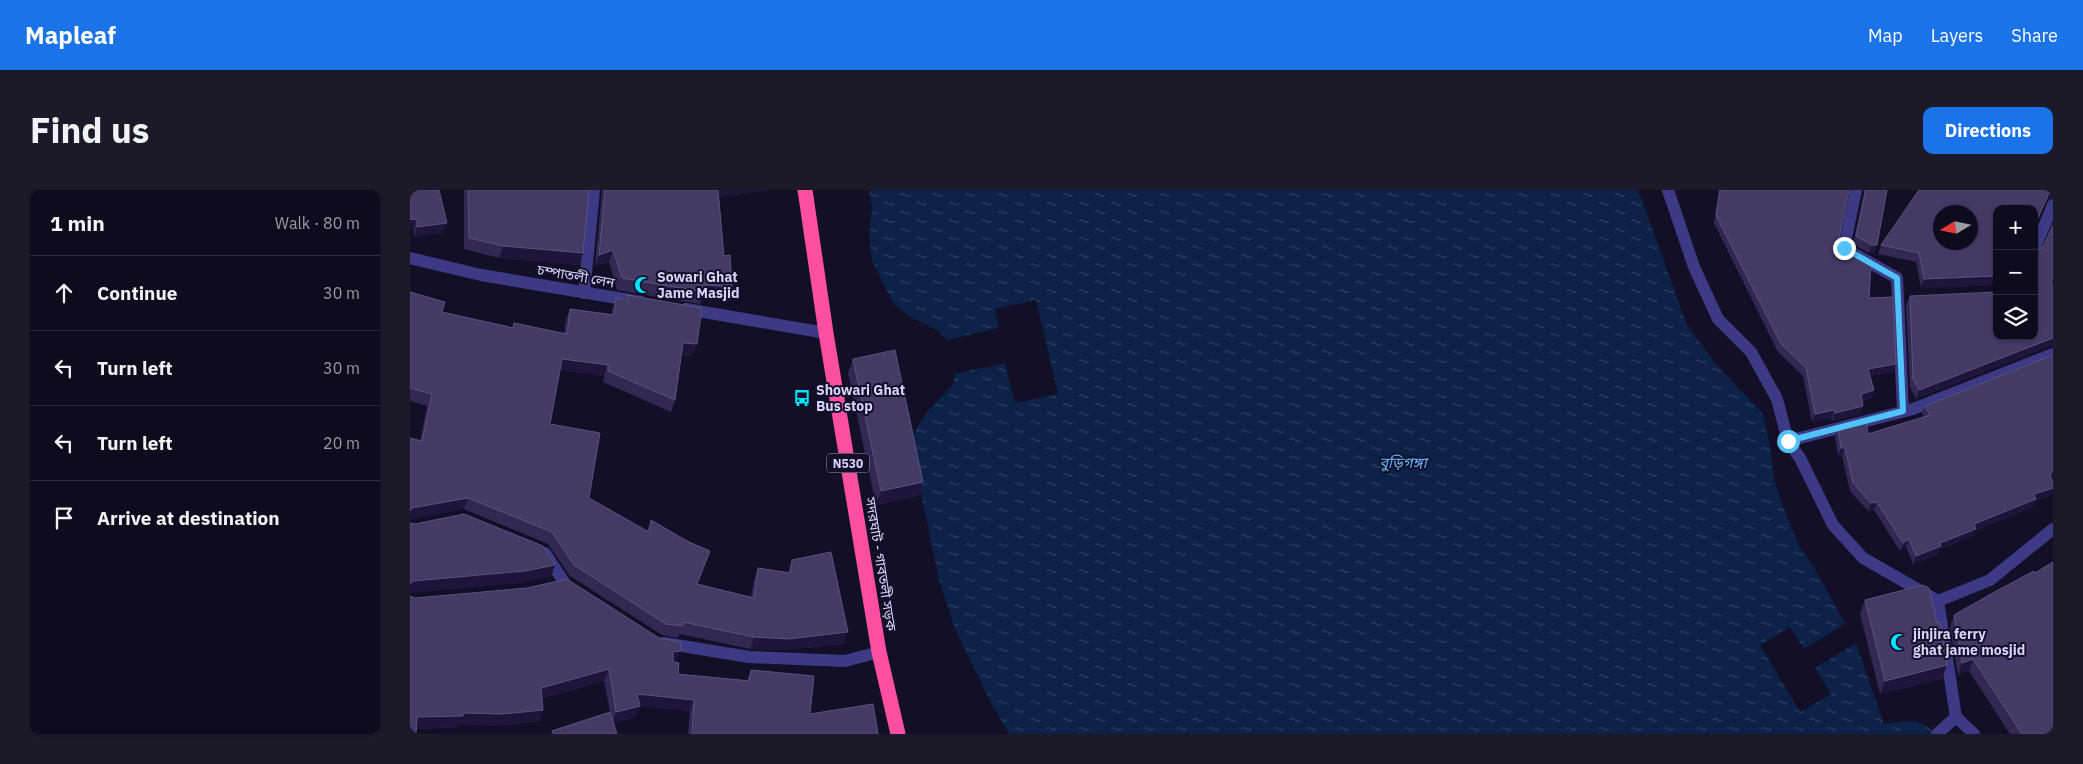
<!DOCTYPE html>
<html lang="en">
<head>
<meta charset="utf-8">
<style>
  body { margin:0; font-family:"IBM Plex Sans","Noto Sans Bengali",sans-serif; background:#1c1929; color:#f1f3f6 }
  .controls { position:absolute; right:15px; top:15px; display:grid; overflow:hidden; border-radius:10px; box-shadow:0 1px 4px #0004 }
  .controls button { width:45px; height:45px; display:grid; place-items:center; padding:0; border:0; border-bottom:1px solid #2e2b3b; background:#0e0b1c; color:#f1f3f6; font:25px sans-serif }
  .compass { position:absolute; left:1523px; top:15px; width:45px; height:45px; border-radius:50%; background:#0e0b1c; box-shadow:0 1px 4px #0004; rotate:260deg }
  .stop { position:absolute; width:15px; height:15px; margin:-11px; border:4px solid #4fc3f7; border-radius:50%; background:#fff }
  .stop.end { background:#4fc3f7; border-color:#fff; box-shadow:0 1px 5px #0008 }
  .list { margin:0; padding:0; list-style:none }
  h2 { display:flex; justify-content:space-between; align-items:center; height:65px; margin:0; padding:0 20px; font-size:21px }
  h2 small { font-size:16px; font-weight:400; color:#9b9ba3 }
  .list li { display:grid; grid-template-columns:32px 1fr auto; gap:15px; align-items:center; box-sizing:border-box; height:75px; padding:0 20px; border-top:1px solid #2e2b3b }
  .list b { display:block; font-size:19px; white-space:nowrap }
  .list em { font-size:16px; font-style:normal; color:#9b9ba3 }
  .icon { flex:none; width:28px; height:28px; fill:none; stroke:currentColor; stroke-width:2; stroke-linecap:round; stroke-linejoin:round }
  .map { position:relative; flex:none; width:1643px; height:544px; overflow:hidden; border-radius:10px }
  header { display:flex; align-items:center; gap:30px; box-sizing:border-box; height:70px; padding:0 25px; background:#1a73e8; color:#fff }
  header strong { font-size:24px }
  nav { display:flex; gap:28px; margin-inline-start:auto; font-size:18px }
  .intro { display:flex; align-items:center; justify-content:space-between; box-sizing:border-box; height:120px; padding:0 30px }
  h1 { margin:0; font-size:35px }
  .button { padding:12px 22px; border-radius:10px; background:#1a73e8; color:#fff; font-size:18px; font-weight:700 }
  main { display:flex; gap:30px; padding:0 30px }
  aside { flex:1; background:#0e0b1c; border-radius:10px; box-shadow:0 1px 4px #0004 }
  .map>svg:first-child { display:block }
  .water { fill:url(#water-ripples) }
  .pier { fill:#130f26 }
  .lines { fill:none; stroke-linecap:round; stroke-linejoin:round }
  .minor { stroke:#3d3a85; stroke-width:12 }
  .highway { stroke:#ff4fa3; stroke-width:15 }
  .wall { fill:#312854 }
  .shaded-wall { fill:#1d163a }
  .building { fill:#433a66; stroke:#5a527e; fill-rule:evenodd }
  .route { stroke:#4fc3f7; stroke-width:6 }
  .labels { text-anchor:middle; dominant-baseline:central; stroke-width:4; stroke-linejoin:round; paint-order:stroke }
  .shield { fill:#130f26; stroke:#9e99be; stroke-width:1 }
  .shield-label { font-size:12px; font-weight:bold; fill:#d9d4ff }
  .street-label { font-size:14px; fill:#d9d4ff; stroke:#130f26 }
  .poi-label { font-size:14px; font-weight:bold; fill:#d9d4ff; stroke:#130f26; text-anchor:start }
  .water-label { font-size:15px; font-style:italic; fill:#62b6ff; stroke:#130f26 }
</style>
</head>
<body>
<header>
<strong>Mapleaf</strong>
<nav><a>Map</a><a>Layers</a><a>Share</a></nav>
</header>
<div class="intro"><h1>Find us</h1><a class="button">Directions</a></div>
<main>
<aside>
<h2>1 min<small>Walk · 80 m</small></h2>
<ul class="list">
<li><svg class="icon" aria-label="ahead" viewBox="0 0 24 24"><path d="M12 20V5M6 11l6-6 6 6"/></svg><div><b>Continue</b></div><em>30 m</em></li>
<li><svg class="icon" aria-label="left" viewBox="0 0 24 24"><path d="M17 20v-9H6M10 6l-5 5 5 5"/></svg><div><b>Turn left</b></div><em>30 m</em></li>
<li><svg class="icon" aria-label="left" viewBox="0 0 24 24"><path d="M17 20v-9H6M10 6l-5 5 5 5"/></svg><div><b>Turn left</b></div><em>20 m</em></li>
<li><svg class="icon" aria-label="arrive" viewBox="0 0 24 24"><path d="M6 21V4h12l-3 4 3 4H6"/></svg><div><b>Arrive at destination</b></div></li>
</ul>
</aside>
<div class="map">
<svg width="1643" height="544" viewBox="0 0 1643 544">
  <defs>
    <pattern id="water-ripples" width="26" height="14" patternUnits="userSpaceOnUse" patternTransform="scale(1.25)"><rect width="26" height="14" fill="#0c2248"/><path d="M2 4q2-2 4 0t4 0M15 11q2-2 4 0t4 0" fill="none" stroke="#2f4163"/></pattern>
  </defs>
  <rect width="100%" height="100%" fill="#130f26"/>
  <!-- water -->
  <path class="water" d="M459 0H1227L1232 10 1276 133 1304 172 1353 224 1360 257 1364 290 1371 311 1389 356 1403 376 1446 453 1474 534C1497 531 1507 526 1526 544H599L578 507 546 441 529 390 505 275 503 246 507 238 518 221 540 198 544 191 545 184 537 150 527 140 497 125 484 114 471 89 462 70 459 46 462 19Z"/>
  <!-- pier -->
  <g class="pier">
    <polygon points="626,110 648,204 605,213 595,173 545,184 537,150 589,138 585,119"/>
    <polygon points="1435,434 1446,453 1405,478 1421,504 1390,522 1350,455 1380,437 1394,459"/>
  </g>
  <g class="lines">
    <!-- minor -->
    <g class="minor">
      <polyline points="1258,0 1284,77 1308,129 1341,162 1367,209 1378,251 1390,268 1423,335 1453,368 1528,411"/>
      <polyline points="1446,0 1434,58 1487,88 1493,221"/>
      <polyline points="1624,60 1643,15"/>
      <polyline points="0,68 71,85 231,112"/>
      <polyline points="174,103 184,0"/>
      <polyline points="276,119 416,143"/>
      <polyline points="1378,251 1503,219 1643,164"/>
      <polyline points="135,363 154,392"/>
      <polyline points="1528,411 1546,527 1564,544"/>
      <polyline points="1528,411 1580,390 1643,339"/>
      <polyline points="254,453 339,467 435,471 469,462"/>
      <polyline points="1527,544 1546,527"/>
    </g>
    <!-- highway -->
    <polyline class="highway" points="395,0 416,143 469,462 488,544"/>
  </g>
  <!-- wall -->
  <g class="wall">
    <polygon points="0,0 33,43 4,47"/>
    <polygon points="54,0 179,0 173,63 169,75 89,68 54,59"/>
    <polygon points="192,0 359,0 309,7 317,109 292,107 290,114 207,100 199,72 185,76"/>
    <polygon points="1309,0 1439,0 1429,48 1430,54 1459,108 1483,182 1460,186 1464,200 1461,208 1452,211 1453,216 1450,224 1422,231 1421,228 1402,232 1393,186 1368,162 1304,33"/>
    <polygon points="1453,0 1477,0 1464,63 1459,63 1443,54 1454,2"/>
    <polygon points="1643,0 1643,7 1636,12 1587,19 1587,95 1511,98 1506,72 1468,64 1471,55"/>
    <polygon points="1643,35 1643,89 1642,93 1643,96 1643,157 1640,156 1506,209 1500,197 1496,115 1500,106 1587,146 1632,58 1634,55"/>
    <polygon points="0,102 32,122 103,137 104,133 154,144 156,130 160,119 202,124 202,120 206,108 216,109 217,105 282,166 271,165 265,210 261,222 193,192 194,186 150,180 140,234 179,308 237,341 241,330 287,394 341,407 344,390 348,378 378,382 382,370 434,454 374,460 340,459 270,444 268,448 252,445 160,386 138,354 54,319 10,251 17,216 0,211"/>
    <polygon points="1643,165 1643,287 1641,288 1643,293 1643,301 1641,305 1625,311 1623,317 1565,341 1563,346 1530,359 1528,364 1503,374 1496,357 1490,361 1464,320 1458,321 1440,301 1432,266 1428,266 1425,247 1428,239 1458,244 1514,227 1512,224 1515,216"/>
    <polygon points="443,169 513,292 508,306 466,315 438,183"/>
    <polygon points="0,407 249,448 270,461 266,472 268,484 337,490 341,480 400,524 468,544 278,544 280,521 230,516 226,527 204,533 207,544 141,544 142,541 200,522 194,491 132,508 133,520 129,531 89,536 50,534 49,537 6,539"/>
    <polygon points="1455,410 1527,433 1532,489 1470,504 1450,424"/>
    <polygon points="1544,425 1643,544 1600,544 1559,481 1548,485 1540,437"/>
  </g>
  <!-- shaded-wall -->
  <g class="shaded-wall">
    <polygon points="306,0 359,0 304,8"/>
    <polygon points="1643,0 1642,7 1636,12 1624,39 1639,3"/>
    <polygon points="0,29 7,30 3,40 0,39"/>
    <polygon points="37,33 33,43 4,47 7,37"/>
    <polygon points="1462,55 1467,55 1464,63 1459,63"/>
    <polygon points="93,56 173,63 169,75 89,68"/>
    <polygon points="203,60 199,72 185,76 189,65"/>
    <polygon points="1587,86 1587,95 1511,98 1514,89"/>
    <polygon points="295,95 322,97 317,109 292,107"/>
    <polygon points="1643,148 1643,157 1640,156 1506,209 1509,200"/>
    <polygon points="273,153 287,154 282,166 269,164"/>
    <polygon points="152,169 198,175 194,186 148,180"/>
    <polygon points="1486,174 1483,182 1455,187 1458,179"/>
    <polygon points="1464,200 1461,208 1448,212 1451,204"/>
    <polygon points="1453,216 1450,224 1422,231 1425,223"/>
    <polygon points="1424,220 1421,228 1402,232 1405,224"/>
    <polygon points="1431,258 1435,258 1432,266 1428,266"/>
    <polygon points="1643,281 1643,287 1637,292 1640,284"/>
    <polygon points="513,292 508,306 466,315 471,301"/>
    <polygon points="1643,298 1643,301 1641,305 1625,311 1623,317 1565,341 1563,346 1530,359 1528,364 1503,374 1506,366 1564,334 1624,304"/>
    <polygon points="58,308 54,319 0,330 0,321 2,318"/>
    <polygon points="1467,312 1464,320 1458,321 1461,313"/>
    <polygon points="1499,349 1496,357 1490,361 1493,353"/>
    <polygon points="145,375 141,387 111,393 0,403 0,394 3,391"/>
    <polygon points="438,442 434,454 374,460 340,459 344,447"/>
    <polygon points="270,461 266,473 259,473 263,462"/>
    <polygon points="1563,469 1559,481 1548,485 1552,473"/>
    <polygon points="1537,475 1532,489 1470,504 1475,491"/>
    <polygon points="199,479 194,491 126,509 131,498"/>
    <polygon points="227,504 284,510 280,521 230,516 226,527 202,534 206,522"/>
    <polygon points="133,520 129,531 89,536 50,534 49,537 3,539 7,527 53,523"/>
  </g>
  <!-- building -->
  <g class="building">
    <polygon points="0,0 29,0 37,33 7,37 7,30 0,29"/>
    <polygon points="58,0 179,0 173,63 93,56 59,48"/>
    <polygon points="195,0 308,0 314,66 320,65 322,97 295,95 294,102 212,88 203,60 189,65"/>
    <polygon points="1310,0 1439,0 1429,48 1430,54 1433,57 1461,73 1459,108 1483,107 1486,174 1458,179 1464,200 1451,204 1453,216 1425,223 1424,220 1405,224 1396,178 1371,154 1306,25"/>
    <polygon points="1456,0 1477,0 1467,55 1462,55 1446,46"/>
    <path d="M1509 0H1643L1639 3 1624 37V19H1587V86L1514 89 1509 63 1471 55ZM1530 22H1560V52H1530Z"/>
    <polygon points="1643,35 1643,88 1641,92 1643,96 1643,148 1509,200 1503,189 1500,106 1587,102 1587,146 1624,146 1624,59 1632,58 1634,55"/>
    <polygon points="0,102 35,112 32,122 103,138 104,133 157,144 160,119 204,125 206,108 218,110 217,105 292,118 287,154 273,153 265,210 198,181 198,175 152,169 140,234 190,243 179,308 239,342 241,330 279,352 300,361 287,394 344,408 348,378 380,383 382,370 421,362 438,442 378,449 344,447 273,432 273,436 256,434 164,375 142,342 58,308 2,318 0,321 0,248 12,251 22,204 0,198"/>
    <polygon points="485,160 513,292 471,301 443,169"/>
    <polygon points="1643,165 1643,281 1640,284 1643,293 1643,298 1624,304 1626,309 1564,334 1566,339 1530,353 1531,356 1506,366 1499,349 1493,353 1467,312 1461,313 1443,293 1435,258 1431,258 1428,239 1456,232 1458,244 1520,225 1515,216"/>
    <polygon points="54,324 133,356 145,375 115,381 3,391 0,394 0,333 5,334"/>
    <polygon points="1643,372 1643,544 1612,544 1563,469 1552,473 1544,425 1590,399 1624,381 1625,383"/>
    <polygon points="157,389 249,448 271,452 270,461 263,462 263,472 269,473 268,484 339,491 341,480 404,486 400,524 463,514 468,544 282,544 284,510 227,504 230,516 206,522 199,479 131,498 133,520 93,524 53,523 53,526 7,527 6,544 0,544 0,406 5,408 117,398"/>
    <polygon points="1513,395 1519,398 1527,433 1530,432 1537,475 1475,491 1455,410"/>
    <polygon points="200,522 207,544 144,544 142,541"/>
  </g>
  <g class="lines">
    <!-- route -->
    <polyline class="route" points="1378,251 1493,221 1487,88 1434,58"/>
  </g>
  <!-- icons -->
  <defs>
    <g id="mosque-bare" transform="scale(1.35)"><path d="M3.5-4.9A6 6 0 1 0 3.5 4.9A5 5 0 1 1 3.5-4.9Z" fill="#00e5ff" stroke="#130f26" stroke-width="2.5" paint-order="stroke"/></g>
    <g id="bus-bare" transform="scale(1.35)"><path d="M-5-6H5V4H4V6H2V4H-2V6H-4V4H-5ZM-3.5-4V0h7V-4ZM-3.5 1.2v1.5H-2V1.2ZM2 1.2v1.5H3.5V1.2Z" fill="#00e5ff" stroke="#130f26" stroke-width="2.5" paint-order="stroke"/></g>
  </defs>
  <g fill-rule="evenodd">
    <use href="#mosque-bare" x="233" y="95"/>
    <use href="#bus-bare" x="392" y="208"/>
    <use href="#mosque-bare" x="1489" y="452"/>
  </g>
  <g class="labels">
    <!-- shield labels -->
    <rect class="shield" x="417" y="263.5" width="42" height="19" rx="4"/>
    <g class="shield-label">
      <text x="438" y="273">N530</text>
    </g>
    <!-- street labels -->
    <g class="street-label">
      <text transform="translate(166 86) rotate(10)">চম্পাতলী লেন</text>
      <text transform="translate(471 374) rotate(81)">সদরঘাট - গাবতলী সড়ক</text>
    </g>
    <!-- poi labels -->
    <g class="poi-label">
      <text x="247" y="87">Sowari Ghat<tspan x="247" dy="16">Jame Masjid</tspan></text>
      <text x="406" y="200">Showari Ghat<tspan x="406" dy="16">Bus stop</tspan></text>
      <text x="1503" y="444">jinjira ferry<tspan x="1503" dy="16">ghat jame mosjid</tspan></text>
    </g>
    <!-- water labels -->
    <g class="water-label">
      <text x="993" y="272">বুড়িগঙ্গা</text>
    </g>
  </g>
</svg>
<div class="controls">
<button>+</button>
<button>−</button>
<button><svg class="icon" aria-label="layers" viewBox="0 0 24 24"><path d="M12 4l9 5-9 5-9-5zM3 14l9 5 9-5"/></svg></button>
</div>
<svg class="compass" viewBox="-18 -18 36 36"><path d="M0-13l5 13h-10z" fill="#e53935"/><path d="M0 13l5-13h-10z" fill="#9b9ba3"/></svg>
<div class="stop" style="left:1378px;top:251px"></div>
<div class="stop end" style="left:1434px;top:58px"></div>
</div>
</main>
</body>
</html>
